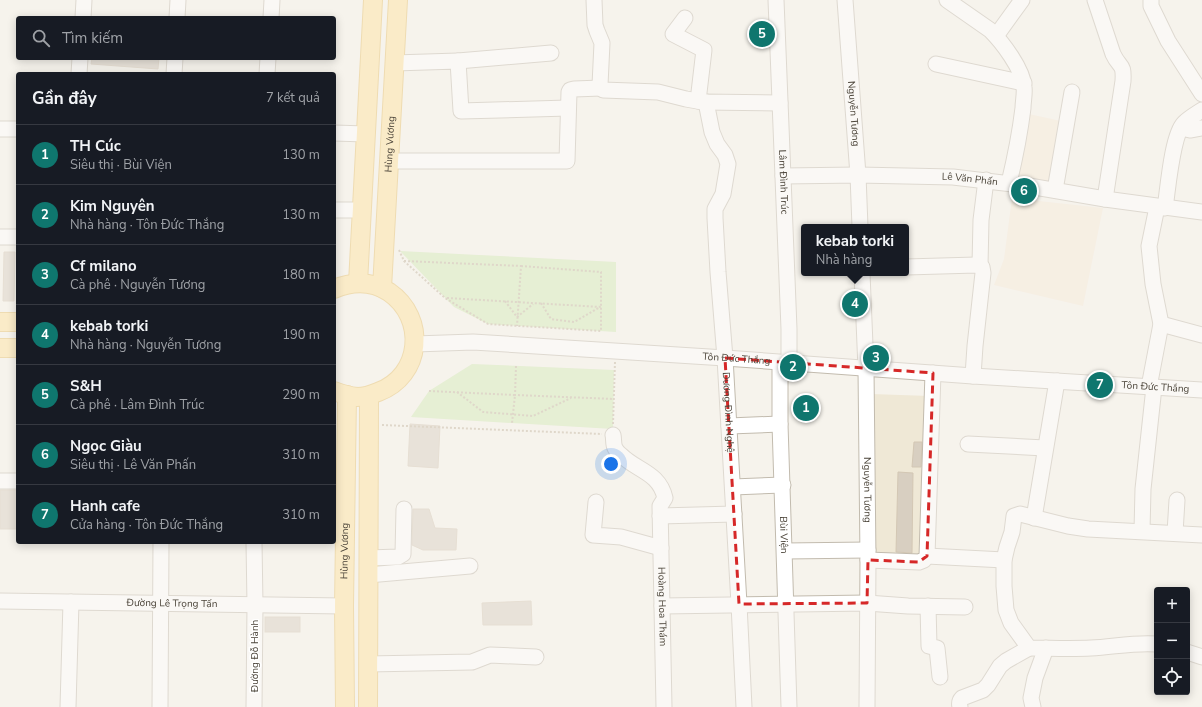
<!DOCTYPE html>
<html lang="vi">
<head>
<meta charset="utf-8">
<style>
  body { margin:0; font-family:"Nunito Sans",sans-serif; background:#20242c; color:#f1f3f6 }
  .controls { position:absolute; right:12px; bottom:12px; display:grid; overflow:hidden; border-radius:4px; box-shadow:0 2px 10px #0003 }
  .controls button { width:36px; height:36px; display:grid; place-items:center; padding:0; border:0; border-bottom:1px solid #363941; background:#171b24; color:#f1f3f6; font:20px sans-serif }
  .you { position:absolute; left:611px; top:464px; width:14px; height:14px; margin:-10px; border:3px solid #fff; border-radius:50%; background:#1a73e8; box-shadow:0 0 0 6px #1a73e833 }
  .badge { display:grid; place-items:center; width:26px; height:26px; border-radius:50%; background:#0f766e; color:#fff; font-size:13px; font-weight:700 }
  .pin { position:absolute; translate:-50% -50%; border:2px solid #fff; box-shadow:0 1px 4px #0006 }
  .popup { position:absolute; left:801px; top:224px; width:108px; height:52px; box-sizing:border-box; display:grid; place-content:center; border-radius:4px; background:#171b24; filter:drop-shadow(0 1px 3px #0005); font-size:13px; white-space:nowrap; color:#9ea1a6 }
  .popup b { font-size:15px; color:#f1f3f6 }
  .popup::after { content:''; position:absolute; left:50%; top:100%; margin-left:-8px; border:8px solid transparent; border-top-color:#171b24 }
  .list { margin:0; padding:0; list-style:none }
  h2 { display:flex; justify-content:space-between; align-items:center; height:52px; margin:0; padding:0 16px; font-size:17px }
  h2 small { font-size:13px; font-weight:400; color:#9ea1a6 }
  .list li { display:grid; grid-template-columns:26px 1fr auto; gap:12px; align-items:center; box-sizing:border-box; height:60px; padding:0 16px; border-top:1px solid #363941 }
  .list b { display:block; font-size:15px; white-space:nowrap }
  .list p { margin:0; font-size:13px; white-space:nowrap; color:#9ea1a6 }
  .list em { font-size:13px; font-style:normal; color:#9ea1a6 }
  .icon { flex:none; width:22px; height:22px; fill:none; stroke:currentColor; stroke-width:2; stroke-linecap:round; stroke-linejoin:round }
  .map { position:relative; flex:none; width:1202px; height:707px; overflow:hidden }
  .search { position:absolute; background:#171b24; box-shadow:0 2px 10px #0003; left:16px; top:16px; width:320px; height:44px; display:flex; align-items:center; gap:10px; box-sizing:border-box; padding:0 14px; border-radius:4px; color:#9ea1a6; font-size:15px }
  .panel { position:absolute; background:#171b24; box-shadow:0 2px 10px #0003; left:16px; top:72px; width:320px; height:472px; border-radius:4px }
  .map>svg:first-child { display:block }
  .commercial { fill:#f7ead8 }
  .education { fill:#efe8d6 }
  .green { fill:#d2eab5 }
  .building { fill:#d8cfc1; stroke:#d3c7b4 }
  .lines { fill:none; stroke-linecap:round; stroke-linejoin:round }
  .minor-casing { stroke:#c2bbae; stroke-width:17 }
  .major-casing { stroke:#e6c16a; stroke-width:20 }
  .path { stroke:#c4b79f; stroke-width:2; stroke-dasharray:2 2; stroke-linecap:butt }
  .minor { stroke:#fff; stroke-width:15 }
  .major { stroke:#ffe39c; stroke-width:18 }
  .marked { fill:none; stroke:#d62828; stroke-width:3; stroke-dasharray:8 5; stroke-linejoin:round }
  .labels { text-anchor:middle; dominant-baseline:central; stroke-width:3; stroke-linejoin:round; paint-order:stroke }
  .street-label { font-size:10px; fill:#4b4439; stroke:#fff }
</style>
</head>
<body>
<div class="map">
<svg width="1202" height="707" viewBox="0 0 1202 707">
  <rect width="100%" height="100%" fill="#f6f3ec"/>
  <!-- commercial -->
  <g class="commercial">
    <polygon points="1024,113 1075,124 1064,184 1010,178"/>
    <polygon points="1012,198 1103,208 1083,306 994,285 1004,259"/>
  </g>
  <!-- education -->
  <polygon class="education" points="871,394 930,396 924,562 872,562"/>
  <!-- green -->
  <g class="green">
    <polygon points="400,251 616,262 616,332 488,324 454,307"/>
    <polygon points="472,364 614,370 613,429 411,417 429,391"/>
  </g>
  <!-- building -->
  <g class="building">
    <polygon points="92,58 159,58 158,69 91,64"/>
    <polygon points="4,252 15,252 14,301 3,301"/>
    <polygon points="410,424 440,426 438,468 408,466"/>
    <polygon points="914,442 922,442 921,467 912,467"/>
    <polygon points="898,472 913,473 912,553 896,552"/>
    <rect x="0" y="490" width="18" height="39"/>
    <polygon points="413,509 429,509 435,528 457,529 456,550 423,550 412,545"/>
    <polygon points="531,601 532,625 483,625 482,603"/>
    <rect x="265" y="617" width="35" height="15"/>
  </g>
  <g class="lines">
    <!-- minor casing -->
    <g class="minor-casing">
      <g id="minor">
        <polyline points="594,0 595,25 597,31 602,43 600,85 601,88 603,90 658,92 686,99 703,102 780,103"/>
        <path id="s1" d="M776 0 789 329V363"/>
        <path id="s2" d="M845 0 858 175 860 227"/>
        <path d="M947 0 990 30C1002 42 1023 69 1024 87 1025 94 1023 101 1023 108 1020 133 1015 158 1009 183"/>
        <path d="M1095 0 1113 54C1120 69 1124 62 1123 81L1105 199"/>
        <polyline points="1151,0 1151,6 1168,41 1202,94"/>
        <polyline points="83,18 84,0"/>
        <polyline points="177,18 178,0"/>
        <polyline points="271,18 272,0"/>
        <polyline points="685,18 673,34 704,50 698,101"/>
        <polyline points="996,36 1022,0"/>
        <polyline points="458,61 551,53"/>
        <polyline points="394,63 458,61 461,111 568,108"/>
        <polyline points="936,64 1024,83"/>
        <polyline points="79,74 80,58"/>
        <polyline points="174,74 175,58"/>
        <polyline points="267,74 268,58"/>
        <path id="s3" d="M706 102 712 132 717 144 725 155 728 164 723 194 715 209V218L718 272 725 358 739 604 744 707"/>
        <polyline points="1181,128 1190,130 1202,128"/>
        <polyline points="0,129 18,129"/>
        <polyline points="334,133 366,134"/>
        <polyline points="389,161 567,161 569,92 570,90 574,89 601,88"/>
        <path id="s4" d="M783 176 858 175 953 177 1029 186 1105 199 1202 212"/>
        <polyline points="1055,190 1072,92"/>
        <path d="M1165 208C1168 189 1172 135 1184 123 1189 118 1196 114 1202 110"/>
        <polyline points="334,210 362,210"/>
        <polyline points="0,237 18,237"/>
        <polyline points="980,265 981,220 986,180"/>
        <polyline points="906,267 976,265 980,265 982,267 983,273 975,346 973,376"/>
        <path id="s5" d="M862 273 866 369 868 560 867 707"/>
        <polyline points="1161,324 1202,335"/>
        <path id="s6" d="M415 344 473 342 725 358 973 376 1202 390"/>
        <path id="s7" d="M780 363V424L789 707"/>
        <polyline points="1149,387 1161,324 1153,284 1149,246 1157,207"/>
        <polyline points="729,426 780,424"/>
        <path id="s8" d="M613 435C614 439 613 444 615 448 616 450 618 453 621 455 637 471 659 472 665 498L660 506 664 707"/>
        <polyline points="968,444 1045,448"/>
        <polyline points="0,481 18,481"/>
        <polyline points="733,487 783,485"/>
        <polyline points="596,502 593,535 621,537 661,548"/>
        <polyline points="660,516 734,514"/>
        <polyline points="1034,518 1057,381"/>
        <polyline points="1142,531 1143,489 1154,387"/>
        <polyline points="1175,533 1177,500"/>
        <polyline points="254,542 255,605 254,707"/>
        <polyline points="785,551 868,550"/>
        <polyline points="927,556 1004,560"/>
        <polyline points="369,558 398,557 403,554 404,509"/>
        <polyline points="868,560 919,562 924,560 927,556 933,373"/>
        <polyline points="368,575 470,566"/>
        <path id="s9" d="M0 601 344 606"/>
        <polyline points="662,606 867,603 908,606 965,607"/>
        <polyline points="928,606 929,646 937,648 940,677"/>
        <path d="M1157 644C1135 642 1113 647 1091 648 1070 649 1049 648 1029 648L1011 623 1006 610 1004 586V560L1007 547 1012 532 1014 516 1020 514 1068 526 1088 529 1202 535"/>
        <polyline points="1187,652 1202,657"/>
        <polyline points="368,664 472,662 490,655 536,657"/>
        <polyline points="68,707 71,602"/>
        <polyline points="160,707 161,542"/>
        <path d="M960 707C959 703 959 701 962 698L983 690 988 685 1000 666 1006 661 1029 648"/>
        <polyline points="1033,707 1031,698 1035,678 1046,648"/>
      </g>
    </g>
    <!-- major casing -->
    <g class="major-casing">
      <g id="major">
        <polyline points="358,283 373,0"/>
        <path id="s10" d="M382 288 398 0"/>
        <path d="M334 289C353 281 372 281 389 292 427 318 422 376 378 392 371 395 365 397 357 397 349 396 342 394 334 391"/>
        <polyline points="0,322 18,322"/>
        <polyline points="0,348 18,348"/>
        <path id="s11" d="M345 707 344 606 347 395"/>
        <polyline points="368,707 369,396"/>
      </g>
    </g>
    <!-- path -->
    <g class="path">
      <polyline points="399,250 404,261 445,298 488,324 601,331 601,272 521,266"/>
      <polyline points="404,261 521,266 517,326"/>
      <polyline points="447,298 601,307"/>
      <polyline points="505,301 517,317 533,304"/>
      <polyline points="541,303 551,319 574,322 600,307"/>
      <polyline points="516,366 515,395 614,399"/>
      <polyline points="429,391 515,395 512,423"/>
      <polyline points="457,392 483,412 533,416 571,398"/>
      <polyline points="613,424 615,362"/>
      <polyline points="382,425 602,434"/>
    </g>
    <!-- minor -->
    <use href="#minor" class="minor"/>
    <!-- major -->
    <use href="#major" class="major"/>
  </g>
  <!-- marked area -->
  <path d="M0 0H1202V707H0ZM725 358 933 373 927 556 919 562 868 560 867 603 739 604Z" fill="#f6f3ec" fill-opacity=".55" fill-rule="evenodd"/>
  <path class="marked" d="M725 358 933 373 927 556 919 562 868 560 867 603 739 604Z"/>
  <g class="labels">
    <!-- street labels -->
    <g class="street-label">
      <text stroke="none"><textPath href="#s2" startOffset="114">Nguyễn Tương</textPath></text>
      <text stroke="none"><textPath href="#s10" startOffset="144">Hùng Vương</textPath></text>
      <text stroke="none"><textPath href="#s4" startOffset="187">Lê Văn Phấn</textPath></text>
      <text stroke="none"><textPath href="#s1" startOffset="182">Lâm Đình Trúc</textPath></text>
      <text stroke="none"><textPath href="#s6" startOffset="322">Tôn Đức Thắng</textPath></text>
      <text stroke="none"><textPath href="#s6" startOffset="742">Tôn Đức Thắng</textPath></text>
      <text stroke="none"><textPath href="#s3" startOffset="318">Dương Đình Nghệ</textPath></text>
      <text stroke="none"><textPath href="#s5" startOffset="217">Nguyễn Tương</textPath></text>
      <text stroke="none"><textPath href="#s7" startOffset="172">Bùi Viện</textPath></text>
      <text stroke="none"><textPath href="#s11" startOffset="156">Hùng Vương</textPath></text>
      <text stroke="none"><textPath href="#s9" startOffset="172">Đường Lê Trọng Tấn</textPath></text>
      <text stroke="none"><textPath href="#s8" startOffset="196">Hoàng Hoa Thám</textPath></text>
      <text transform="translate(255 656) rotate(-90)">Đường Đỗ Hành</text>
    </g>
  </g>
</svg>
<div class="controls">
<button>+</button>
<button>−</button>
<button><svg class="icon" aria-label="locate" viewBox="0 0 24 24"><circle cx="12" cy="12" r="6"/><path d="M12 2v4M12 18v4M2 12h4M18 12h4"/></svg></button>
</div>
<div class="you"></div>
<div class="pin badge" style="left:806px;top:408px">1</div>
<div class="pin badge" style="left:793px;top:367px">2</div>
<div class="pin badge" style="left:876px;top:358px">3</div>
<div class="pin badge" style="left:855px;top:304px">4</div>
<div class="popup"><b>kebab torki</b>Nhà hàng</div>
<div class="pin badge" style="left:762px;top:34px">5</div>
<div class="pin badge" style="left:1024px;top:191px">6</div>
<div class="pin badge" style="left:1100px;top:385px">7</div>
<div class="search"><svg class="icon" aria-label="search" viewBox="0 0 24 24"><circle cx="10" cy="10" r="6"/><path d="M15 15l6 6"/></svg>Tìm kiếm</div>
<section class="panel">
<h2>Gần đây<small>7 kết quả</small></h2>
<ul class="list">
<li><span class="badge">1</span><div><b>TH Cúc</b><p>Siêu thị · Bùi Viện</p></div><em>130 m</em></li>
<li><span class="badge">2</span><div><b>Kim Nguyên</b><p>Nhà hàng · Tôn Đức Thắng</p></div><em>130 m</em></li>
<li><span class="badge">3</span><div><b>Cf milano</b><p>Cà phê · Nguyễn Tương</p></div><em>180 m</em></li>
<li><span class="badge">4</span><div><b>kebab torki</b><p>Nhà hàng · Nguyễn Tương</p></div><em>190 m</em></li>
<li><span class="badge">5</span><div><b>S&amp;H</b><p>Cà phê · Lâm Đình Trúc</p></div><em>290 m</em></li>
<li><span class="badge">6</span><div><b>Ngọc Giàu</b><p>Siêu thị · Lê Văn Phấn</p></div><em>310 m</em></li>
<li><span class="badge">7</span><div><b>Hanh cafe</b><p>Cửa hàng · Tôn Đức Thắng</p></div><em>310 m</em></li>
</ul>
</section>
</div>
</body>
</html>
